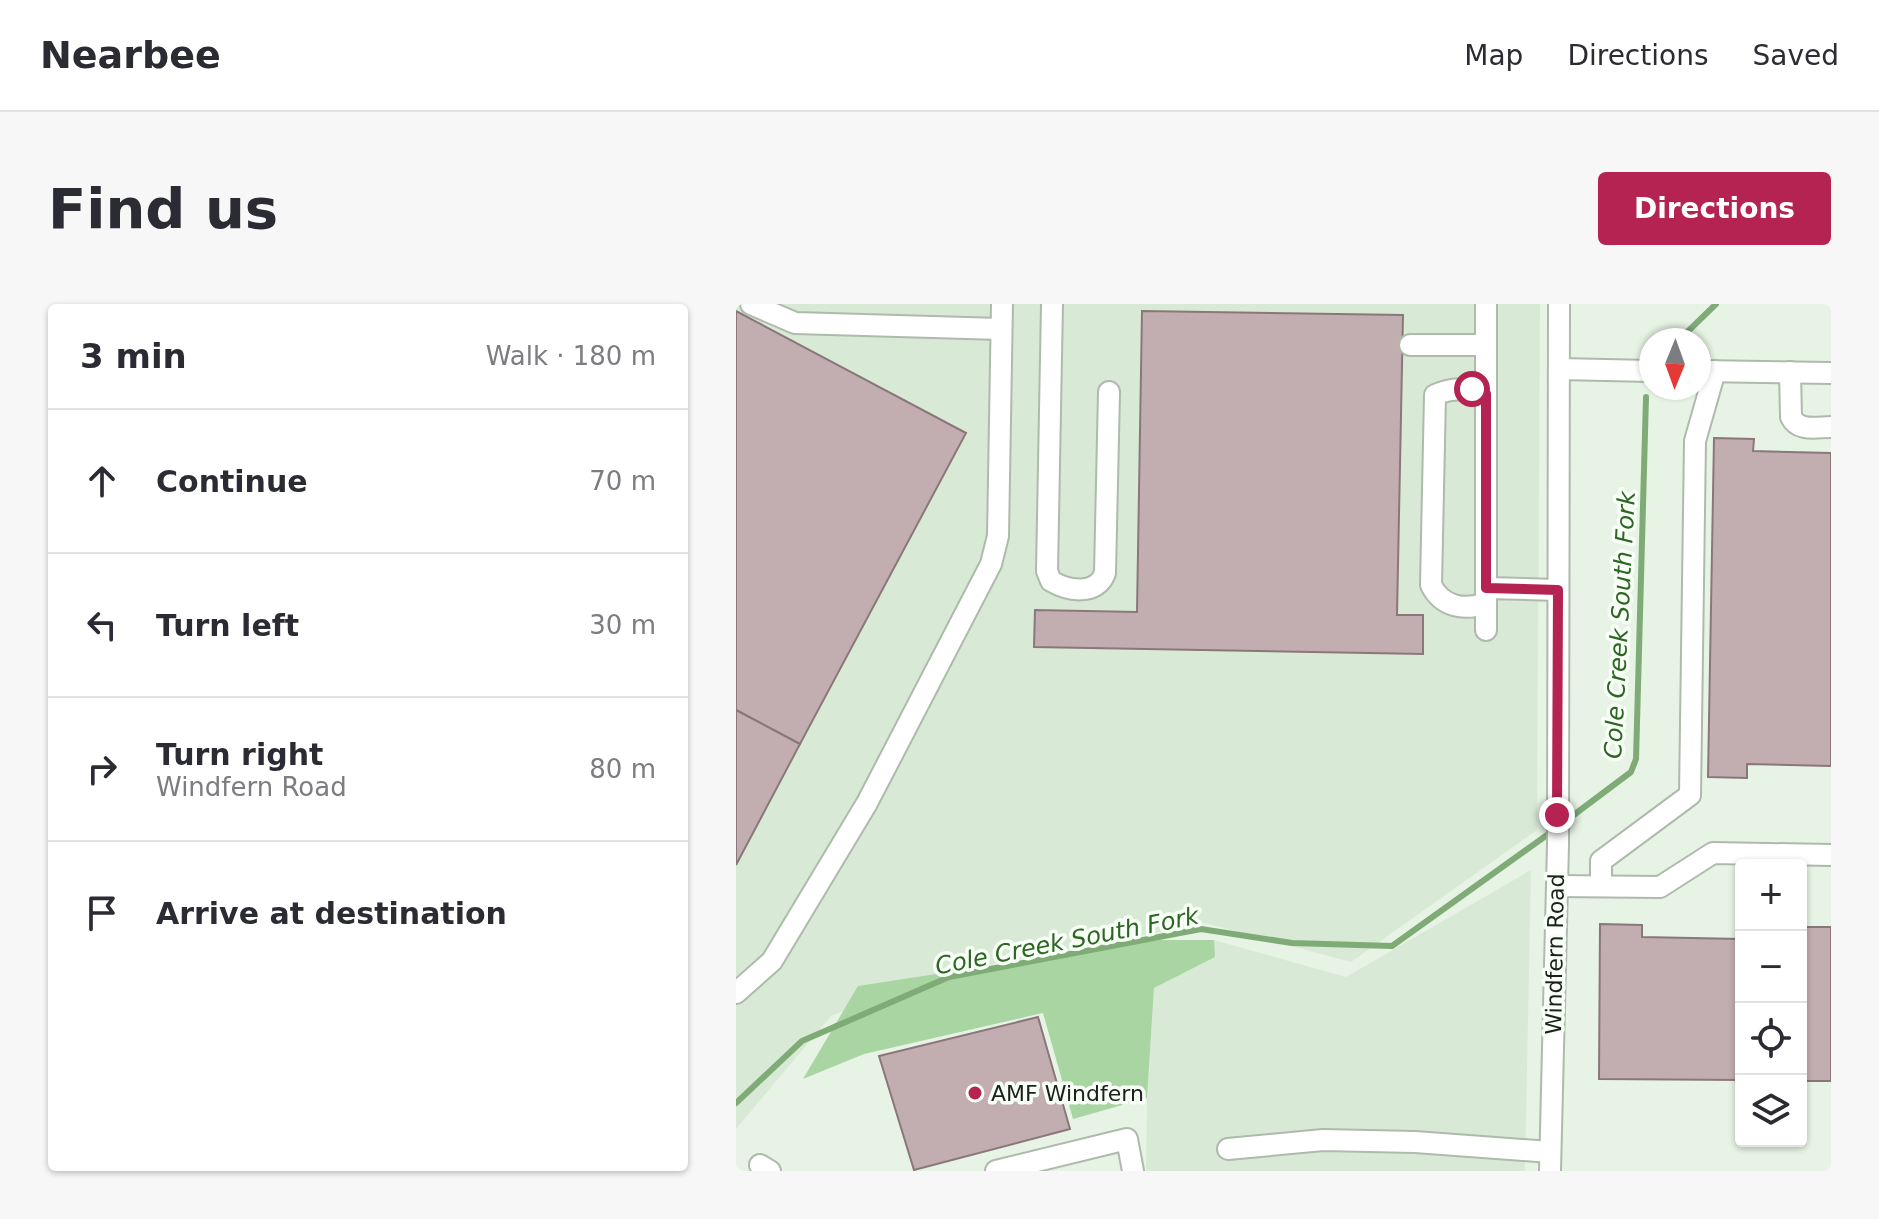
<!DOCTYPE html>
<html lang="en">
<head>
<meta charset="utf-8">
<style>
  body { margin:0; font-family:"DejaVu Sans",sans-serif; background:#f7f7f7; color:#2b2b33 }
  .controls { position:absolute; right:24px; bottom:24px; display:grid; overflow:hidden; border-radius:8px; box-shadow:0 2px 6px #0004 }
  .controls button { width:72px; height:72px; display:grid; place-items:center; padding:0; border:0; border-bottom:2px solid #e1e1e2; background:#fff; color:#2b2b33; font:40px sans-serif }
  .compass { position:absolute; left:903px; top:24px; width:72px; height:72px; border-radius:50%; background:#fff; box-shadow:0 2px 6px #0004; rotate:181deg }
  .stop { position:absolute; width:24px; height:24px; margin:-18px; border:6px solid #b42351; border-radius:50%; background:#fff }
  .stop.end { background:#b42351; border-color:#fff; box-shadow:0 2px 8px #0008 }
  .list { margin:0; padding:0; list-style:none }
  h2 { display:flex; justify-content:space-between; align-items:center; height:104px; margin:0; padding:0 32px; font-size:34px }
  h2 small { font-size:26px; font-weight:400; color:#7c7c81 }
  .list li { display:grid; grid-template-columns:52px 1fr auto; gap:24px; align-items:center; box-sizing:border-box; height:144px; padding:0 32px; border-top:2px solid #e1e1e2 }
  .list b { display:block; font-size:30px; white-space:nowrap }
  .list p { margin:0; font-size:26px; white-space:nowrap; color:#7c7c81 }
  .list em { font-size:26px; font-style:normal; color:#7c7c81 }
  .icon { flex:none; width:44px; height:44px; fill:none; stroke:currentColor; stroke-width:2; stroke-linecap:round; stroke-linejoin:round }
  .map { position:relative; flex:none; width:1095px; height:867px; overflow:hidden; border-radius:8px }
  header { display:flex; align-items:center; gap:48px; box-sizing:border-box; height:112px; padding:0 40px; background:#fff; border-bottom:2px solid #e1e1e2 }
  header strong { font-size:38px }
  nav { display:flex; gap:44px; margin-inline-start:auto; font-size:28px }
  .intro { display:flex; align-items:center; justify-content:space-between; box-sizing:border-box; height:192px; padding:0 48px }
  h1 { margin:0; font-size:56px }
  .button { padding:20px 36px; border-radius:8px; background:#b42351; color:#fff; font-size:28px; font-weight:700 }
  main { display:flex; gap:48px; padding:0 48px }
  aside { flex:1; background:#fff; border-radius:8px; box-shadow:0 2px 6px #0004 }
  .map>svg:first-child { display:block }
  .built { fill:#d8ead5 }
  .green { fill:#a9d5a2 }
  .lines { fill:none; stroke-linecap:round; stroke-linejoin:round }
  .stream { stroke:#7fab77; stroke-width:6 }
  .building { fill:#c2aeb1; stroke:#8a777a; stroke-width:2 }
  .minor-casing { stroke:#aebaac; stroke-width:24 }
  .minor { stroke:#fff; stroke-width:20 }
  .route { stroke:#b42351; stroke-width:10 }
  .poi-dot { fill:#b42351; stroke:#f7fff6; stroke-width:3 }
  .labels { text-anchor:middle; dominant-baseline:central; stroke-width:7; stroke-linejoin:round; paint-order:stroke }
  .street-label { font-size:22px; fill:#1c201b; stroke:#f7fff6 }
  .poi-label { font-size:22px; fill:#1c201b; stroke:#f7fff6; text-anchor:start }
  .water-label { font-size:24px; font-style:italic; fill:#2c6622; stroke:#f7fff6 }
</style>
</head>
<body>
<header>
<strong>Nearbee</strong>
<nav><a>Map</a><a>Directions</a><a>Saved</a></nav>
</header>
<div class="intro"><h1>Find us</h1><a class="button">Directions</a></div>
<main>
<aside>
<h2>3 min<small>Walk · 180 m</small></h2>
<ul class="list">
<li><svg class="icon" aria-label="ahead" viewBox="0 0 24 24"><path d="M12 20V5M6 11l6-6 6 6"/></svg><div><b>Continue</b></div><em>70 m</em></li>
<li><svg class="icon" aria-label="left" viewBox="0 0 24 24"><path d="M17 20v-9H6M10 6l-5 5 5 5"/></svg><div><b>Turn left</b></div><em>30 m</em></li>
<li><svg class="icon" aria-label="right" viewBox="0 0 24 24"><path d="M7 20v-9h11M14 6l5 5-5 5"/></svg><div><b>Turn right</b><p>Windfern Road</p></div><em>80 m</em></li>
<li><svg class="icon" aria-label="arrive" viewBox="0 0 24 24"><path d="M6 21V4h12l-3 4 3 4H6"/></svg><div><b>Arrive at destination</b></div></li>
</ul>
</aside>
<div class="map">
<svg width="1095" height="867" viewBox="0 0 1095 867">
  <rect width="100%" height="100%" fill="#e7f3e5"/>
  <!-- built -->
  <g class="built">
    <polygon points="0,0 804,0 801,526 615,658 469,619 196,672 95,712 0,825"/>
    <polygon points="795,566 789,867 410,867 411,794 418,684 478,653 478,636 610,673"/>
  </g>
  <!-- green -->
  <polygon class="green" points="423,636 478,636 479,653 418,684 411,794 337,815 307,709 128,750 67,775 122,682"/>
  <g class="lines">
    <!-- stream -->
    <g class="stream">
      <polyline points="943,36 980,0"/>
      <polyline points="827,519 895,468 900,455 910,93"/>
      <polyline points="0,799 66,737 213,673 465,625 556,639 656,642 818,526"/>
    </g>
  </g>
  <!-- building -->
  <g class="building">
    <polygon points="0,7 230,129 64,440 0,406"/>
    <polygon points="406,7 667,11 661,311 687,311 687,350 298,343 299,306 401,308"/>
    <polygon points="978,134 1018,135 1017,147 1095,149 1095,462 1011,460 1011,474 972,473"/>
    <polygon points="0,406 64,440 0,561"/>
    <polygon points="864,620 906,621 906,633 1005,635 1005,776 863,775"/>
    <rect x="1065" y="623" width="30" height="154"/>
    <polygon points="302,713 334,825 178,866 143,752"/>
  </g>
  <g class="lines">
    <!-- minor casing -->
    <g class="minor-casing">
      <g id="minor">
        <polyline points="15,0 59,19 265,25"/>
        <path d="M316 0 311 267 315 277C332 287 361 292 369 269L373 88"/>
        <polyline points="674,41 750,41"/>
        <polyline points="823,65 915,67"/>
        <polyline points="963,67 1095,69"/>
        <path d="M1054 68 1055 113C1062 128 1081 123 1095 123"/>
        <polyline points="750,284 822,286"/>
        <path d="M750 299C728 307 706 303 695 281L699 91C714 84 734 83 750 90"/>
        <polyline points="750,326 750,0"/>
        <polyline points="821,582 924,583 977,549 1095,551"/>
        <polyline points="865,582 865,557 954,491 959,137 979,67"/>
        <polyline points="0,689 36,657 131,499 255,260 262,232 266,0"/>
        <polyline points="492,845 587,836 679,838 814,848"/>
        <polyline points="24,861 34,867"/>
        <polyline points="260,867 391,835 397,867"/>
        <polyline points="814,867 822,540 823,0"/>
      </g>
    </g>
    <!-- minor -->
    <use href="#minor" class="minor"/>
  </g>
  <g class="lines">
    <!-- route -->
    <polyline class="route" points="736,85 750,90 750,284 822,286 821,511"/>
  </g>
  <!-- markers -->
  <circle class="poi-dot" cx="239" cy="789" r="8"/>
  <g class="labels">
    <!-- street labels -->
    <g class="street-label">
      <text transform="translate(819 650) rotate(-89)">Windfern Road</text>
    </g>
    <!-- poi labels -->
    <g class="poi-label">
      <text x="255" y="789">AMF Windfern</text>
    </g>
    <!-- water labels -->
    <g class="water-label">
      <text transform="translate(884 321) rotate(-87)">Cole Creek South Fork</text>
      <text transform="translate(331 637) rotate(-11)">Cole Creek South Fork</text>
    </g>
  </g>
</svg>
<div class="controls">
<button>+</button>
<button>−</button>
<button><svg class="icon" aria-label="locate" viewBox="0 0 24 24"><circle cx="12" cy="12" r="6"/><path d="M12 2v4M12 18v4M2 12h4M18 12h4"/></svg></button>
<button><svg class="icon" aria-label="layers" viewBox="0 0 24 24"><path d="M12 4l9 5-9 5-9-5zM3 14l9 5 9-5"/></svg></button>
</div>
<svg class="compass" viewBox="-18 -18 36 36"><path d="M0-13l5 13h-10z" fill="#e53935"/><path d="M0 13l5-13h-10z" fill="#7c7c81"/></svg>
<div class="stop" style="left:736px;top:85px"></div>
<div class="stop end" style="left:821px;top:511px"></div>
</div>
</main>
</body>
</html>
